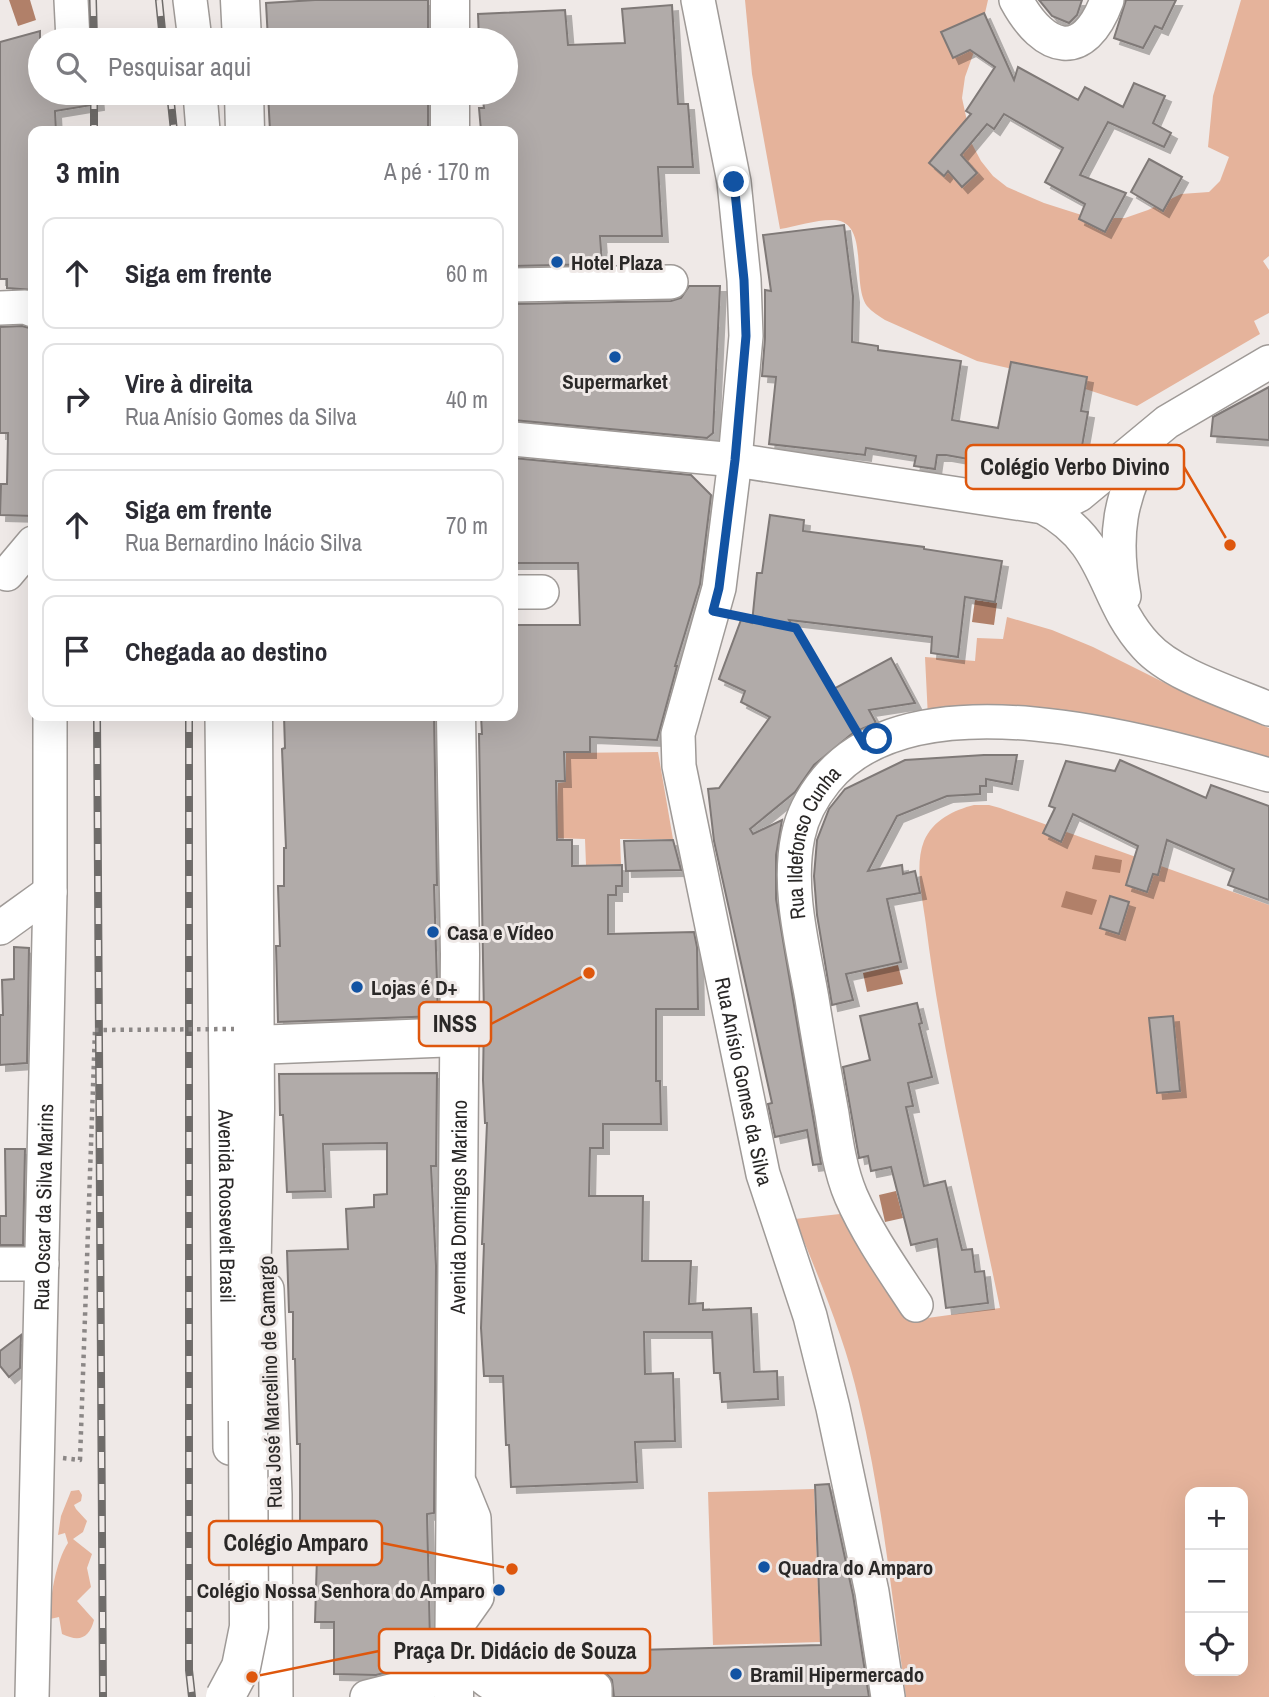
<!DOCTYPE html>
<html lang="pt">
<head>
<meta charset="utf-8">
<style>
  body { margin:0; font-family:"Archivo Narrow",sans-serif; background:#f2f2f3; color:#2b2b33 }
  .controls { position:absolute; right:21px; bottom:21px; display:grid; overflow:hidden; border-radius:14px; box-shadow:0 7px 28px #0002 }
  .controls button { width:63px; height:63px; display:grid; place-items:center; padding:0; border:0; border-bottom:2px solid #e1e1e2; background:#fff; color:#2b2b33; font:35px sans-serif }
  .stop { position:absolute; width:21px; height:21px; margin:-16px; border:5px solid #1253a3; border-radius:50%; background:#fff }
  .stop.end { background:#1253a3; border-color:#fff; box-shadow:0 2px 7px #0008 }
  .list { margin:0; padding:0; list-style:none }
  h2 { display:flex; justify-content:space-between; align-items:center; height:91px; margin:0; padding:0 28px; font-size:30px }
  h2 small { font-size:23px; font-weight:400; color:#7c7c81 }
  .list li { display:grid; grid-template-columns:46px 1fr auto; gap:21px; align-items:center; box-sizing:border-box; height:112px; margin:0 14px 14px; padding:0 14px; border:2px solid #e1e1e2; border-radius:14px }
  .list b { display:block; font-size:26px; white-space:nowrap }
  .list p { margin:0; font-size:23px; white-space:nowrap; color:#7c7c81 }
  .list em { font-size:23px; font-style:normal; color:#7c7c81 }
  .icon { flex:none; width:38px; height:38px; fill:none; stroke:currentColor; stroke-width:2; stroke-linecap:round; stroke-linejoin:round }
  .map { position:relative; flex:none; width:1269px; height:1697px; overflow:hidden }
  .search { position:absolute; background:#fff; box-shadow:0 7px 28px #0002; left:28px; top:28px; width:490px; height:77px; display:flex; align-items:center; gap:18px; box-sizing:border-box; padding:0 24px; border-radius:38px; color:#7c7c81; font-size:26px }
  .panel { position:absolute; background:#fff; box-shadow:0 7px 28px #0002; left:28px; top:126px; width:490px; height:595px; border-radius:14px }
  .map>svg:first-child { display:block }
  .green { fill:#e5b39b; fill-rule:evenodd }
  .water { fill:#b18069 }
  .building { fill:#b1aba9; stroke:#7f7977; stroke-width:2; filter:url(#shadow) }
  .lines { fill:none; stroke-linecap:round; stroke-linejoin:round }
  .minor-casing { stroke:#9f9a97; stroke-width:36 }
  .major-casing { stroke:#9f9a97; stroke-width:41 }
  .path { stroke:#8b8786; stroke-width:4.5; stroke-dasharray:3.5 5; stroke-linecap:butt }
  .minor { stroke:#fff; stroke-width:33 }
  .major { stroke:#fff; stroke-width:38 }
  .rail-casing { stroke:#6f6c6a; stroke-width:8 }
  .rail { stroke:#efe9e7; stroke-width:5; stroke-dasharray:16; stroke-linecap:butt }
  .major-bridge-casing { stroke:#9f9a97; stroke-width:41; stroke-linecap:butt }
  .path-bridge { stroke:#8b8786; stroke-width:4.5; stroke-dasharray:3.5 5; stroke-linecap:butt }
  .major-bridge { stroke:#fff; stroke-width:38 }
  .route { stroke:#1253a3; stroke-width:9 }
  .poi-dot { fill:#1253a3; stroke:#efe9e7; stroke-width:2.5 }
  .labels { text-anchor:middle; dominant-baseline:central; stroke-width:6; stroke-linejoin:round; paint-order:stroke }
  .poi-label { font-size:21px; font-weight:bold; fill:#2a2827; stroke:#efe9e7; text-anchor:start }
  .street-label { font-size:21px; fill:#2a2827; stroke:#efe9e7 }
  .leader { fill:none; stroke:#de570d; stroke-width:2.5 }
  .callout-dot { fill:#de570d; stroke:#efe9e7; stroke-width:2.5 }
  .callout { fill:#efe9e7; stroke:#de570d; stroke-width:2.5 }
  .callout-label { font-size:23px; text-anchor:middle; font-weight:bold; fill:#2a2827 }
</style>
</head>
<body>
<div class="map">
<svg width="1269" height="1697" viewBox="0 0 1269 1697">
  <defs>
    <filter id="shadow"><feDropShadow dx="6" dy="6" stdDeviation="0" flood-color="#0004"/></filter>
  </defs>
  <rect width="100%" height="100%" fill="#efe9e7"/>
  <!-- green -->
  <g class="green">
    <path d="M745 0H988L980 35 965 77 962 98 972 144 981 161 993 176 1007 187 1044 203 1091 218H1125L1148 210 1181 194 1209 192 1220 181 1229 157 1208 147 1213 96 1241 0H1269V256L1263 261 1269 270V313L1254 321 1260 334 1137 406 1052 378 977 361 885 320C879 316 872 312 867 306 851 284 870 223 835 220 818 219 797 226 780 229L752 74Z"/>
    <polygon points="1007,617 1052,630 1093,647 1191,696 1269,728 1269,761 928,718 925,657 975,661 977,638 1003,639"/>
    <polygon points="658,752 673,839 620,839 621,864 586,865 585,839 553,838 551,808 557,807 558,783 566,782 566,753"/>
    <path d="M974 805H989L1000 808 1269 905V1697H906C892 1598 882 1498 859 1401 845 1338 819 1279 795 1219L840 1214 913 1320 1000 1308C974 1181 942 1054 926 925 923 900 914 866 924 841 933 820 954 810 974 805ZM1190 1492H1243V1671H1190Z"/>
    <polygon points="814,1489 820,1642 713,1645 708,1492"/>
    <path d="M79 1490 82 1495 81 1501 74 1505 76 1509 87 1521 83 1532 73 1539 92 1554 87 1568 91 1587 77 1601 94 1620C89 1639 79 1642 62 1634L59 1617 50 1619C50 1597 56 1561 68 1543L65 1533 58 1535 61 1516 71 1491Z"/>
  </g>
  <!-- water -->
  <g class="water">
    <polygon points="9,0 30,0 36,20 18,26"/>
    <polygon points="975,600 997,603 994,625 972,622"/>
    <polygon points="1095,855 1122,860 1120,873 1092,869"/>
    <polygon points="1066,891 1097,900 1092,915 1061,907"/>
    <polygon points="898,965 903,984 867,992 863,973"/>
    <polygon points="896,1191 903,1218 885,1222 879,1195"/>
  </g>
  <!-- building -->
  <g class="building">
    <polygon points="315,0 428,0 428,40 268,40 266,3"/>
    <polygon points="1039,0 1082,0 1077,15 1069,23 1052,16"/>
    <polygon points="1126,0 1176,0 1162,29 1155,26 1143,48 1114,38"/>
    <polygon points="672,5 678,104 688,104 693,167 658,167 662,236 600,236 602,264 513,266 513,131 481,131 479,108 484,108 482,93 506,93 506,40 479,40 478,14 565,10 568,45 625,43 622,9"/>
    <polygon points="984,13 1014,80 1018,67 1078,100 1085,87 1123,107 1134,83 1165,96 1153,123 1171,133 1164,147 1108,122 1080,175 1126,193 1105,232 1079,219 1085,204 1045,182 1063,148 1004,114 994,129 987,124 961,155 977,173 962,187 948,171 944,176 929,163 971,114 966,111 995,67 970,50 953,58 941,32"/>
    <polygon points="40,31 40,93 97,93 98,104 55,111 56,131 33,131 33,290 7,288 7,279 0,279 0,42"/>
    <polygon points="268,93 428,93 428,131 270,131"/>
    <polygon points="1149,159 1182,177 1163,211 1131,192"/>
    <polygon points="844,225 853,296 852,342 878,346 878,350 961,361 952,420 998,428 1011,362 1087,377 1081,411 1088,412 1081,452 1061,448 1056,475 946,455 937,455 935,469 914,466 916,456 866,448 865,455 769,444 776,377 762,376 765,338 765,290 771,291 763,235"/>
    <polygon points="689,286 720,286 713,433 707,438 513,420 513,304 671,301 681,298"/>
    <polygon points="22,326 33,329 33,516 0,515 1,484 7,484 8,433 0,433 0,327"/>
    <polygon points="1269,387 1269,440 1211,436 1213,417"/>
    <polygon points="513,458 691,475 711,495 700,584 675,666 677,666 657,740 590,737 590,752 564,752 565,781 556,781 557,840 572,840 572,866 622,865 622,886 616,886 616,895 608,895 608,934 694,932 697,947 698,1009 656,1009 656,1081 660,1081 661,1124 603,1124 603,1148 590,1148 589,1196 643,1196 642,1261 691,1261 689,1304 703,1303 703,1310 751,1308 754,1372 777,1371 778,1399 722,1402 720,1373 714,1373 712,1332 644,1332 645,1374 673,1373 675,1441 635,1442 637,1482 511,1487 509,1445 506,1445 503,1376 484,1376 481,1328 484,1244 482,1244 487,1123 485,1123 483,1080 484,1016 479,734 482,734 481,716 513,716 513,625 580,625 578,563 513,563"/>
    <polygon points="770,515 804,520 803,531 924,547 924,549 1002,561 995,602 965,597 958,657 931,653 932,637 789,620 830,691 891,658 915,703 869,710 876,723 854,732 814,765 795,792 750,829 753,834 782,820 776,855 776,899 821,1164 813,1165 807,1130 775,1137 768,1104 772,1103 714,841 708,789 719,788 770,717 741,702 745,691 719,679 741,620 752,623 757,573 762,573"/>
    <polygon points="284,716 434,716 437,885 434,885 438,1016 278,1022 276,946 280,946 278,886 284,886 284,848 286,848 282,749 285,748"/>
    <polygon points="984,755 1017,755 1012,784 986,779 986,786 980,786 980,794 947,796 897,816 868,871 902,865 903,874 915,871 920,893 887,899 901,962 846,974 853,1000 832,1005 817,915 814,876 817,840 829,809 845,789 905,760"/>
    <polygon points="1120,760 1206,798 1211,785 1269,806 1269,900 1228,885 1234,869 1167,840 1158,875 1153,874 1147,892 1126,885 1138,846 1073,814 1061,842 1043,833 1055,808 1049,806 1066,761 1115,771"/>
    <polygon points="673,840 681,870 626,871 624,841"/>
    <polygon points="1110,896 1129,902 1119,934 1100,928"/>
    <polygon points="14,947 29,948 27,1063 0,1065 0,1015 3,1015 2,980 14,979"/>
    <polygon points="917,1003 922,1023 919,1024 932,1077 908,1083 913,1106 906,1107 924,1186 945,1181 962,1250 972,1249 975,1272 984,1271 988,1303 946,1308 937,1239 911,1245 891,1167 871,1171 868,1156 859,1158 843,1067 870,1060 860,1016"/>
    <polygon points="1173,1016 1180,1091 1157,1093 1149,1018"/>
    <polygon points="437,1073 436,1166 431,1166 436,1266 434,1513 427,1514 430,1640 409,1640 395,1653 395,1670 376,1675 334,1674 334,1622 315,1622 318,1523 300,1523 300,1444 297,1444 295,1359 293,1359 293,1312 289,1312 287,1251 348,1249 346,1209 374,1207 374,1195 387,1194 387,1143 323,1144 325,1191 287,1192 283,1115 280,1115 279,1074"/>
    <polygon points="5,1149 25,1149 23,1245 0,1245 0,1216 6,1216"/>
    <polygon points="21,1335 20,1368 9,1377 0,1366 0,1351"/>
    <polygon points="829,1484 853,1595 869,1697 614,1697 612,1680 602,1669 601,1651 821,1645 815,1485"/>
  </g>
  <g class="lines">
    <!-- minor casing -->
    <g class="minor-casing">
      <g id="minor">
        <polyline points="71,0 73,40"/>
        <polyline points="190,0 195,40"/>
        <path id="s1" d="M698 0 734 182 744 280 746 336 735 460 719 588 678 734 679 766 763 1174 810 1316 833 1408 872 1592 888 1697"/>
        <path d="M1016 0C1044 52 1084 63 1107 0"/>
        <polyline points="200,93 203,131"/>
        <polyline points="513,285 671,282"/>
        <polyline points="0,308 25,307 33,310"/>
        <path d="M513 439 735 460 1043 507C1111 544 1101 597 1146 646 1172 675 1232 693 1269 709"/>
        <polyline points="1043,507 1069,500 1079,495 1167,422 1269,362"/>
        <polyline points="7,574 33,543"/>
        <polyline points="513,592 542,592"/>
        <path d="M1124 596C1113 536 1119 495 1150 443"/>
        <path id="s2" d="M222 716 230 1448"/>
        <polyline points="0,928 50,892"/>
        <polyline points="0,1264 42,1264"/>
        <polyline points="267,1289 275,1495 276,1697"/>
        <path id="s3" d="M916 1305C893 1270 868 1235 851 1196 840 1170 836 1141 832 1114 825 1075 818 1037 812 999 803 947 787 889 798 836 802 816 813 796 826 780 915 671 1154 742 1269 775"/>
        <polyline points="455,1628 477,1597 474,1518 461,1486"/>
        <polyline points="455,1638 472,1669 489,1682 586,1681 595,1688 595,1697"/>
        <path id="s4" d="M32 1697 50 892V716"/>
        <polyline points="367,1697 454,1675"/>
      </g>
    </g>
    <!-- major casing -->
    <g class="major-casing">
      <g id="major">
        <polyline points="240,0 242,40"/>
        <polyline points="450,0 450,40"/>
        <polyline points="244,93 245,131"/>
        <polyline points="450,93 450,131"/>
        <polyline points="255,1045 458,1037"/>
        <polyline points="248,1421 255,1109 253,716"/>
        <path id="s5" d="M454 1697 460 954 456 716"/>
      </g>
    </g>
    <!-- path -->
    <g class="path">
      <polyline points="739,617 796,628 852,724"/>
      <polyline points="63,1458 80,1460 95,1030"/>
    </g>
    <!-- minor -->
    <use href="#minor" class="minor"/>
    <!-- major -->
    <use href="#major" class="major"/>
    <!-- rail casing -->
    <g class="rail-casing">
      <g id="rail">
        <polyline points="93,0 94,40"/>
        <polyline points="159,0 163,40"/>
        <polyline points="94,93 94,131"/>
        <polyline points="170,93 174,131"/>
        <polyline points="97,716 103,1697"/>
        <polyline points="189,716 189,1670 192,1697"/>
      </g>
    </g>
    <!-- rail -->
    <use href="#rail" class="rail"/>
    <!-- major-bridge casing -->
    <g class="major-bridge-casing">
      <polyline id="major-bridge" points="225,1697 241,1667 249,1627 248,1421"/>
    </g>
    <!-- path-bridge -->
    <polyline class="path-bridge" points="95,1030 234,1029"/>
    <!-- major-bridge -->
    <use href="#major-bridge" class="major-bridge"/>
  </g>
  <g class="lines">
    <!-- route -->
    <polyline class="route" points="734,182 744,280 746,336 735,460 719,588 713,611 796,628 865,746 877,739"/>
  </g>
  <!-- markers -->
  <g class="poi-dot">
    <circle cx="557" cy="262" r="7"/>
    <circle cx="615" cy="357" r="7"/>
    <circle cx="433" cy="932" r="7"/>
    <circle cx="357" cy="987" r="7"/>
    <circle cx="764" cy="1567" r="7"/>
    <circle cx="499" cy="1590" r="7"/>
    <circle cx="736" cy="1674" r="7"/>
  </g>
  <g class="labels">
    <!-- poi labels -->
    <g class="poi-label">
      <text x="571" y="262">Hotel Plaza</text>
      <text x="615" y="381" text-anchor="middle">Supermarket</text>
      <text x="447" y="932">Casa e Vídeo</text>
      <text x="371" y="987">Lojas é D+</text>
      <text x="778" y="1567">Quadra do Amparo</text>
      <text x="485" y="1590" text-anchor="end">Colégio Nossa Senhora do Amparo</text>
      <text x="750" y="1674">Bramil Hipermercado</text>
    </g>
    <!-- street labels -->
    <g class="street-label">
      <text stroke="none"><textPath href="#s3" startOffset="490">Rua Ildefonso Cunha</textPath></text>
      <text stroke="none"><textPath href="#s1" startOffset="1099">Rua Anísio Gomes da Silva</textPath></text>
      <text stroke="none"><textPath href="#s4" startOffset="490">Rua Oscar da Silva Marins</textPath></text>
      <text stroke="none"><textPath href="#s2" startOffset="490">Avenida Roosevelt Brasil</textPath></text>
      <text stroke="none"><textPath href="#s5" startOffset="490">Avenida Domingos Mariano</textPath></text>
      <text transform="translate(270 1382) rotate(-92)">Rua José Marcelino de Camargo</text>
    </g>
  </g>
  <!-- callouts -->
  <path class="leader" d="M1230 545L1184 467M589 973L491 1024M512 1569L382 1543M252 1677L379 1651"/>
  <g class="callout-dot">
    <circle cx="1230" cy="545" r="7"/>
    <circle cx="589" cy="973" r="7"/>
    <circle cx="512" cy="1569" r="7"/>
    <circle cx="252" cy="1677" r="7"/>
  </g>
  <g class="callout">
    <rect x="966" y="445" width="218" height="44" rx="7"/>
    <rect x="419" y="1002" width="72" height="44" rx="7"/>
    <rect x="209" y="1521" width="173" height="44" rx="7"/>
    <rect x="379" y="1629" width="271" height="44" rx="7"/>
  </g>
  <g class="callout-label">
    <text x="1075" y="475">Colégio Verbo Divino</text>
    <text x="455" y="1032">INSS</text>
    <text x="296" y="1551">Colégio Amparo</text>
    <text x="515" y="1659">Praça Dr. Didácio de Souza</text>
  </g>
</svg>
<div class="controls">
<button>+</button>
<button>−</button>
<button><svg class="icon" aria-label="locate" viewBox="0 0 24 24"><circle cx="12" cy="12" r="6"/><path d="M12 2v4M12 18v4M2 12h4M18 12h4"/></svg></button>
</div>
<div class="stop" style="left:877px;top:739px"></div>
<div class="stop end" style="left:734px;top:182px"></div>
<div class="search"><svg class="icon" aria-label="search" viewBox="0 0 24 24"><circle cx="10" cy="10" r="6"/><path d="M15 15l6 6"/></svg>Pesquisar aqui</div>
<section class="panel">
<h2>3 min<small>A pé · 170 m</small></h2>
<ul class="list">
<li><svg class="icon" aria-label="ahead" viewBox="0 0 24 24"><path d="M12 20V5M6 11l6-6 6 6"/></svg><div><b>Siga em frente</b></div><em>60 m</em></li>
<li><svg class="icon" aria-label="right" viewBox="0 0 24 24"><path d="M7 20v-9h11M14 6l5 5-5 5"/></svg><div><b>Vire à direita</b><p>Rua Anísio Gomes da Silva</p></div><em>40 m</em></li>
<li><svg class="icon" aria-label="ahead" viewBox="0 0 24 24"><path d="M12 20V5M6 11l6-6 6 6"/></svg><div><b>Siga em frente</b><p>Rua Bernardino Inácio Silva</p></div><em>70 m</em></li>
<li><svg class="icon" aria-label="arrive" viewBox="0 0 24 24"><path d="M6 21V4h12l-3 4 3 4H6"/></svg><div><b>Chegada ao destino</b></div></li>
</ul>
</section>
</div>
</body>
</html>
